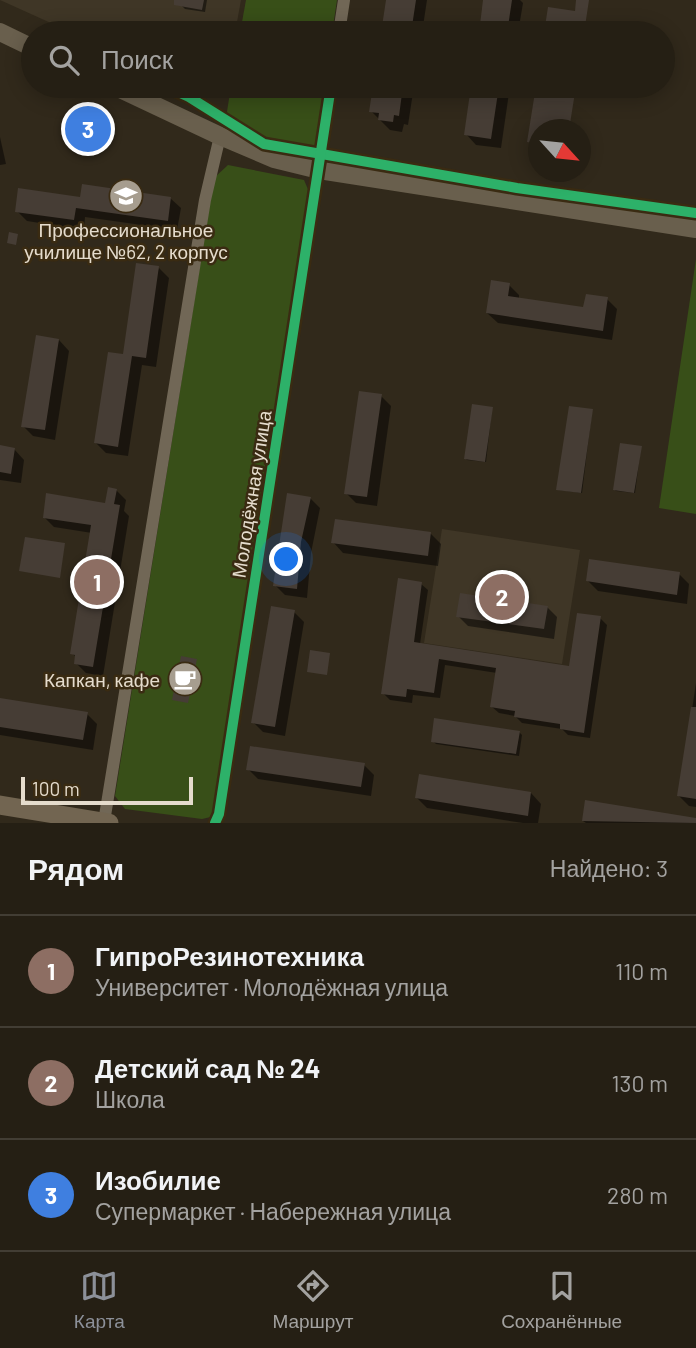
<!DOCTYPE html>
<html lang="ru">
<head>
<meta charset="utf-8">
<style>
  body { margin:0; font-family:Barlow,sans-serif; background:#312c22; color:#f1f3f6 }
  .compass { position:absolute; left:528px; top:119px; width:63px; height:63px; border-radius:50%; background:#251f14; box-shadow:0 4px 18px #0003; rotate:117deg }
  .scale { position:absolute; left:21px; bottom:18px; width:172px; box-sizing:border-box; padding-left:7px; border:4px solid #e5dccd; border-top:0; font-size:19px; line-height:24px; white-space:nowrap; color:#e5dccd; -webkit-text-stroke:5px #3a2b12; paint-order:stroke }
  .you { position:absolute; left:287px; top:560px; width:24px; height:24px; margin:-18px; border:5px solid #fff; border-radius:50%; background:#1a73e8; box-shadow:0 0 0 10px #1a73e833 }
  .badge { display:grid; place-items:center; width:46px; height:46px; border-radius:50%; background:#8c9099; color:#fff; font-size:23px; font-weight:700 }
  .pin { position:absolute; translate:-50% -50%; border:4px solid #fff; box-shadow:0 2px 7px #0006 }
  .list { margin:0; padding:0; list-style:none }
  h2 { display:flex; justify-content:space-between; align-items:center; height:91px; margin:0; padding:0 28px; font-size:30px }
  h2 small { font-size:23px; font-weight:400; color:#a3a2a0 }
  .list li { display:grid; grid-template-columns:46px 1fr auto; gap:21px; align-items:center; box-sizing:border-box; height:112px; padding:0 28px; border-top:2px solid #423d34 }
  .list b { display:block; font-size:26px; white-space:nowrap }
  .list p { margin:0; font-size:23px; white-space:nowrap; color:#a3a2a0 }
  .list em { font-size:23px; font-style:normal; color:#a3a2a0 }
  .icon { flex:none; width:38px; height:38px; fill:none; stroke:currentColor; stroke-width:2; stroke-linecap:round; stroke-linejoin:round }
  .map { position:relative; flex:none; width:696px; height:823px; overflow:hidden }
  .search { position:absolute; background:#251f14; box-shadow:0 4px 18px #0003; left:21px; right:21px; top:21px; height:77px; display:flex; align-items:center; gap:18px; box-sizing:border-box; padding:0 24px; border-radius:38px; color:#a3a2a0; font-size:26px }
  .sheet { height:427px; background:#251f14 }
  nav { display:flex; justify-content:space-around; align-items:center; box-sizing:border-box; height:98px; border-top:2px solid #423d34; background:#251f14; font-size:19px; color:#a3a2a0 }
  nav a { display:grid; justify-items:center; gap:4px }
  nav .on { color:#8c9099 }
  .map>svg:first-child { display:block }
  .education { fill:#3f3626 }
  .green { fill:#384f18 }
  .shadow { fill:#0007 }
  .building { fill:#463d35 }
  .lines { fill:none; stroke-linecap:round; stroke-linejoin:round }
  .street { stroke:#716756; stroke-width:12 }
  .secondary { stroke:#695f4d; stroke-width:18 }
  .primary { stroke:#726551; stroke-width:19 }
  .cycleway-casing { stroke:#3a2b12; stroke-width:15 }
  .cycleway { stroke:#2db169; stroke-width:10 }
  .labels { text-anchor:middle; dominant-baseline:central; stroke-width:5; stroke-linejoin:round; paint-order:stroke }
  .poi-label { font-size:19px; fill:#e5dccd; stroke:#3a2b12 }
  .street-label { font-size:19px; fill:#e5dccd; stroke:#3a2b12 }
</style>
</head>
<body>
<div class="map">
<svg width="696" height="823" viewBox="0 0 696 823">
  <rect width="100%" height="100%" fill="#31291b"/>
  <!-- education -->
  <g class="education">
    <polygon points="0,0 241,0 235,33 73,33"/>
    <polygon points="442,529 580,550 562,664 424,643"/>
  </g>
  <!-- green -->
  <g class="green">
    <polygon points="246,0 337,0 332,33 240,33"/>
    <polygon points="231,86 324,86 315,152 285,148 226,118"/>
    <polygon points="228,165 304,180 310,194 215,816 202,819 125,809 115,796 214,178"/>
    <polygon points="696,259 696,514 659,508"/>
  </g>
  <!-- shadow -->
  <g class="shadow">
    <polygon points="183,0 207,0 205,12 185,9 182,6"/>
    <polygon points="387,0 427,0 422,33 383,33"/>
    <polygon points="485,0 520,0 523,3 518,33 480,33"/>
    <polygon points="375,86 414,86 408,125 404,124 402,132 390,130 371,111"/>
    <polygon points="473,86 510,86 501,148 476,145 466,134"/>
    <polygon points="102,128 105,131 99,143 76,131"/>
    <polygon points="0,137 6,164 0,165"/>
    <polygon points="170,198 181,208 177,230 85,217 84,230 27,221 17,211 81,199"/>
    <polygon points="159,268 169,278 156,367 142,365 128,456 106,453 96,443 125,356"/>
    <polygon points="509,285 519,295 519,299 585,309 607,299 617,309 612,340 498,323 487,313"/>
    <polygon points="59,340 69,351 55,440 33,436 23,426"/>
    <polygon points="381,396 391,406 377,506 356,503 346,493"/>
    <polygon points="492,409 486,462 467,460 466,459"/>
    <polygon points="592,411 582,493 559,490"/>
    <polygon points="0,447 14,449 24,460 21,483 0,480"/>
    <polygon points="641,447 635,493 616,491 615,490"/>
    <polygon points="116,490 126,500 124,511 129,516 103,676 86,673 76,663 77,658 72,653 92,533 54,527 44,517 107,505"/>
    <polygon points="310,498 320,508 311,553 307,598 285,595 275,585"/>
    <polygon points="431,534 441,544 438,566 343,553 333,542"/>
    <polygon points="679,574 689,584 687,604 598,591 588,581"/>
    <polygon points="421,584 428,590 420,644 571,668 600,618 607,625 590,738 568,735 562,729 522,723 515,716 499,713 492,707 497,673 445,665 440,698 413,695 412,703 390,700 383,693"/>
    <polygon points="547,607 557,617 554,639 468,626 458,616"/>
    <polygon points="294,612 304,622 285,736 263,732 253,722"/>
    <polygon points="696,683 696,807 689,806 679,796"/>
    <polygon points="0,700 87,714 97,724 93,750 0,735"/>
    <polygon points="519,732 522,735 519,756 436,744 433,741"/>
    <polygon points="364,765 374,775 371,796 258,779 248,769"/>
    <polygon points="531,793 541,804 538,823 523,823 427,808 417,798"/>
    <polygon points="696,819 696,823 586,823 583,821"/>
  </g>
  <!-- building -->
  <g class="building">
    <polygon points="174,0 204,0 202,10 174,5"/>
    <polygon points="386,0 416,0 411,33 381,33"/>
    <polygon points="483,0 512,0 507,33 479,33"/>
    <polygon points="576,0 589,0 584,33 544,33 548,7 575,11"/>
    <polygon points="373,86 403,86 399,116 394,115 393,122 378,120 379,113 369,112"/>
    <polygon points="471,86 499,86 491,139 464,135"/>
    <polygon points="536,86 576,86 569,130 538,130 538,144 527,142"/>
    <polygon points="81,116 103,126 96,141 74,131"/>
    <polygon points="82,184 171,197 168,221 76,208 74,220 15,212 18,188 80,197"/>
    <polygon points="9,232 18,234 16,245 7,243"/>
    <polygon points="136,263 159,266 146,358 132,356 118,447 94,443 108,352 123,354"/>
    <polygon points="491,280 510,283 508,296 583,307 586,294 608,297 603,331 486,313"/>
    <polygon points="36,335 59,339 45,430 21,427"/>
    <polygon points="359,391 382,394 367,497 344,494"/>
    <polygon points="472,404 493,407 485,462 464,459"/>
    <polygon points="569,406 593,409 581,493 556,490"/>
    <polygon points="620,443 642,446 634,493 613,490"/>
    <polygon points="0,445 15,448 11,474 0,472"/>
    <polygon points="108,487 117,489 114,504 120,505 93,667 74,664 75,655 70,654 91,525 43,518 46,493 105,503"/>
    <polygon points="287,493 311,497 301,542 297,589 273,586"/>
    <polygon points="335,519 431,532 428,556 331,543"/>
    <polygon points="25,537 65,543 60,578 19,571"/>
    <polygon points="589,559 680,572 677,595 586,581"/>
    <polygon points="398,578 422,582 414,642 569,666 577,613 601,616 584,733 560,729 560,724 514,717 515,711 490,707 496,668 439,659 434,693 407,689 406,697 381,694"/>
    <polygon points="460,593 548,606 544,629 456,617"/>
    <polygon points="271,606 295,610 275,727 251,723"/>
    <polygon points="310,650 330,653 327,675 307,672"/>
    <polygon points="181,656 197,659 188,703 172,700"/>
    <polygon points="0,698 88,712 83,740 0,727"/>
    <polygon points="691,707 696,707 696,799 677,796"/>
    <polygon points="434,718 520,731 516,754 431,742"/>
    <polygon points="250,746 365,763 361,787 246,770"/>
    <polygon points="419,774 531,792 528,816 415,798"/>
    <polygon points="585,800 696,818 696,823 582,821"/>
  </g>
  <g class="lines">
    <!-- street -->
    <g class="street">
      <polyline points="339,33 344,0"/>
      <polyline points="104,822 205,200 220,136"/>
      <polyline points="215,823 219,814 331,86"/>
    </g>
    <!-- secondary -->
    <g class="secondary">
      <polyline points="0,32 33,48"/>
      <polyline points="114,86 220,136 274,159 319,170 696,229"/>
    </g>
    <!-- primary -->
    <polyline class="primary" points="0,805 109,823"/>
    <!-- cycleway casing -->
    <g class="cycleway-casing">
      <g id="cycleway">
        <polyline points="165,86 189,97 264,144 517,188 696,213"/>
        <polyline points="215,823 219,814 331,86"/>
      </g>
    </g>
    <!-- cycleway -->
    <use href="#cycleway" class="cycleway"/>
  </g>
  <!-- icons -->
  <defs>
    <g id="school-disc" transform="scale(1.75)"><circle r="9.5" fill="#a69d8f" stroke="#3a2b12"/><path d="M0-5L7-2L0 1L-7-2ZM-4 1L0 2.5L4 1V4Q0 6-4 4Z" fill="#fff"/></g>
    <g id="cafe-disc" transform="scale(1.75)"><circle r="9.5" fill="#a69d8f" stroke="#3a2b12"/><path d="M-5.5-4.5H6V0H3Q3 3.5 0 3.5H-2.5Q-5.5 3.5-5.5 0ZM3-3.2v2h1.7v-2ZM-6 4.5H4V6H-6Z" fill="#fff"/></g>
  </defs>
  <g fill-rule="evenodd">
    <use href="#school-disc" x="126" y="196"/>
    <use href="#cafe-disc" x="185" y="679"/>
  </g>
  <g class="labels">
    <!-- poi labels -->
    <g class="poi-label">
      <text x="126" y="229">Профессиональное<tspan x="126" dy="22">училище №62, 2 корпус</tspan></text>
      <text x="160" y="679" text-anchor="end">Капкан, кафе</text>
    </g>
    <!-- street labels -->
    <g class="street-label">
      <text transform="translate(251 494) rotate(-81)">Молодёжная улица</text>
    </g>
  </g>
</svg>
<svg class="compass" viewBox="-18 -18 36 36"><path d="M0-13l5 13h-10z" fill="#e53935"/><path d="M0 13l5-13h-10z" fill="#a3a2a0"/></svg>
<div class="scale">100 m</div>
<div class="you"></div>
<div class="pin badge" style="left:97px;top:582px;background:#8d6e63">1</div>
<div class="pin badge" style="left:502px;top:597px;background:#8d6e63">2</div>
<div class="pin badge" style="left:88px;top:129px;background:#3f7fe0">3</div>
<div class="search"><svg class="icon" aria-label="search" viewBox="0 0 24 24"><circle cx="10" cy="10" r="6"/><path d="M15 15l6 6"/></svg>Поиск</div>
</div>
<section class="sheet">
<h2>Рядом<small>Найдено: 3</small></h2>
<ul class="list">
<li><span class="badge" style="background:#8d6e63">1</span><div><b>ГипроРезинотехника</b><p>Университет · Молодёжная улица</p></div><em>110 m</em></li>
<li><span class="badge" style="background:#8d6e63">2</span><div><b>Детский сад № 24</b><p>Школа</p></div><em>130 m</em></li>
<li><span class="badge" style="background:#3f7fe0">3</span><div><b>Изобилие</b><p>Супермаркет · Набережная улица</p></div><em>280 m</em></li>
</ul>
</section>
<nav>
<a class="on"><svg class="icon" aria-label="map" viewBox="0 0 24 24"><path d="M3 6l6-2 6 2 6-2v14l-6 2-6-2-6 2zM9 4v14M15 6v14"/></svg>Карта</a>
<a><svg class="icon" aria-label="directions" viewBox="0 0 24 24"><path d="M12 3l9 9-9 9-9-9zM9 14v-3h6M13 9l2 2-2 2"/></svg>Маршрут</a>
<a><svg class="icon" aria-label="saved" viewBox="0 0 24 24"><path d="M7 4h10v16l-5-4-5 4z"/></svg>Сохранённые</a>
</nav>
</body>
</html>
